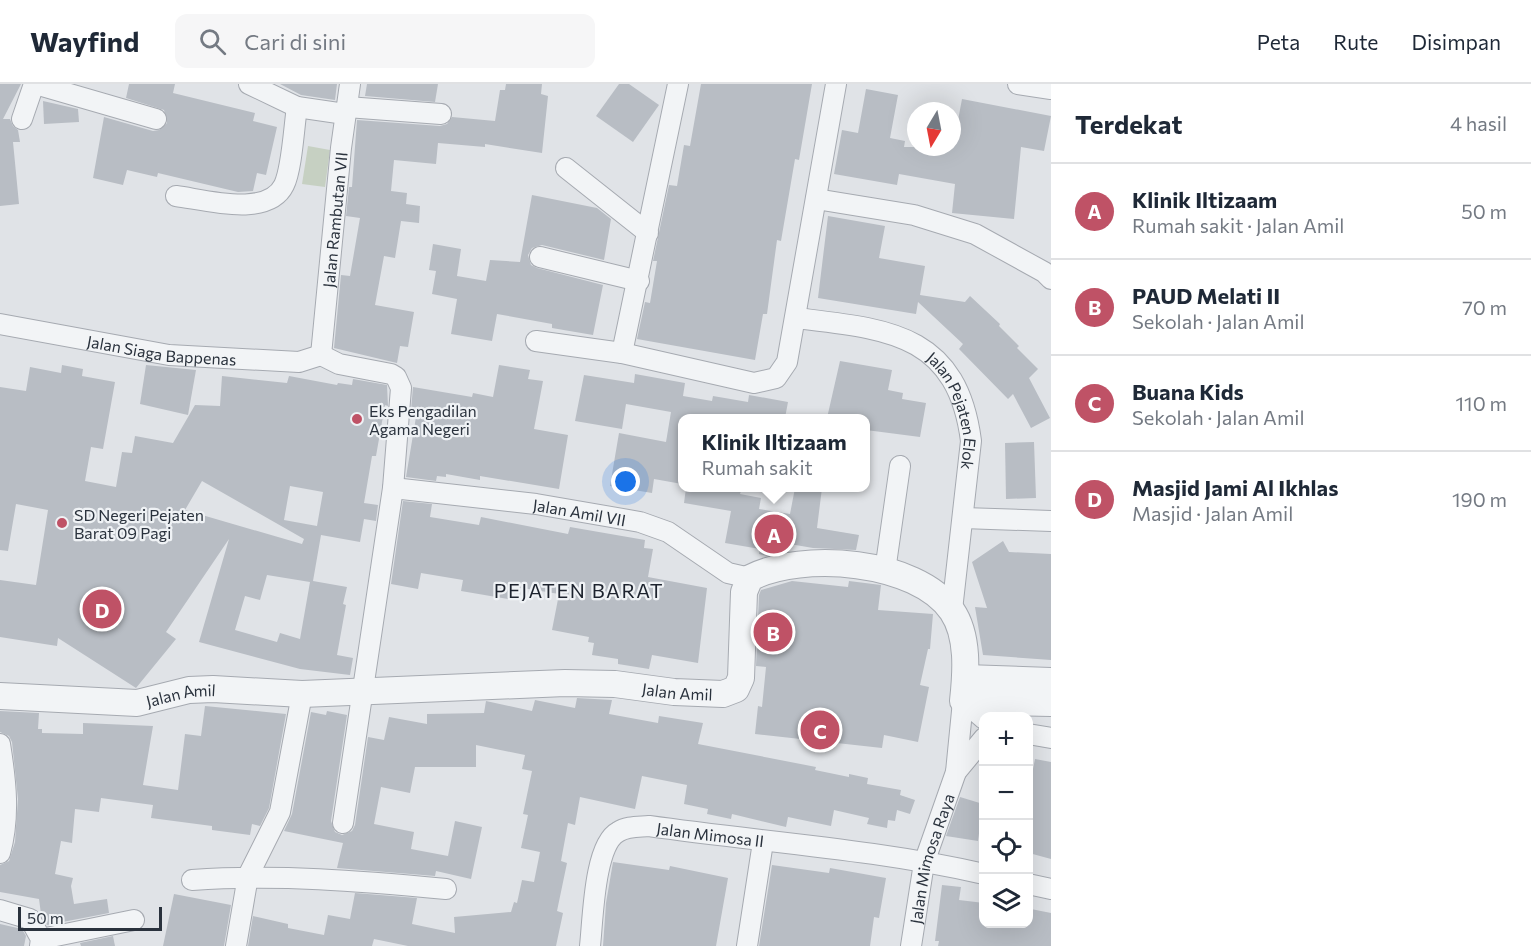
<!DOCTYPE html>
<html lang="id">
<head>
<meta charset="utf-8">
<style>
  body { margin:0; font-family:Commissioner,sans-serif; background:#f6f6f7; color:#1f2937 }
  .controls { position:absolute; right:18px; bottom:18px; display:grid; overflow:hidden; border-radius:12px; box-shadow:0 6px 24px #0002 }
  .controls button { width:54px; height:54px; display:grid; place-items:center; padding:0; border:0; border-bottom:2px solid #e0e1e3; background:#fff; color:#1f2937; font:30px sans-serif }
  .compass { position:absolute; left:907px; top:18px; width:54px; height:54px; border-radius:50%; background:#fff; box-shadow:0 6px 24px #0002; rotate:190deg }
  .scale { position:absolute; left:18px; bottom:15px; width:144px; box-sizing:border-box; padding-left:6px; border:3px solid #2a323d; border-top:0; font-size:16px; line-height:21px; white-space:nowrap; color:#2a323d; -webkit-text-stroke:4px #eff2f5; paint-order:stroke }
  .you { position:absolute; left:626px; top:398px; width:21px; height:21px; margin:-15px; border:4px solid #fff; border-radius:50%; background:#1a73e8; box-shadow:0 0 0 9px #1a73e833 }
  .badge { display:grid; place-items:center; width:39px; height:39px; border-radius:50%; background:#bf5266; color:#fff; font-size:20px; font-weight:700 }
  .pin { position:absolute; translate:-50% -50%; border:3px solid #fff; box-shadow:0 2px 6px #0006 }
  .popup { position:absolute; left:678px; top:330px; width:192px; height:78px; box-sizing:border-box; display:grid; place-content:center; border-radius:12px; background:#fff; filter:drop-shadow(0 2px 4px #0005); font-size:20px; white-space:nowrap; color:#747a83 }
  .popup b { font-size:22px; color:#1f2937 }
  .popup::after { content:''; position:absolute; left:50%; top:100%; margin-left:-12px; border:12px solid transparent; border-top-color:#fff }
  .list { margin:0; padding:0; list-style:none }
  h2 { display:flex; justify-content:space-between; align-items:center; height:78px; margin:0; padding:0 24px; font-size:26px }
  h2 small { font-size:20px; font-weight:400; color:#747a83 }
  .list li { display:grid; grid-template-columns:39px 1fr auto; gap:18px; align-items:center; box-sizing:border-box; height:96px; padding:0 24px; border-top:2px solid #e0e1e3 }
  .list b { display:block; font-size:22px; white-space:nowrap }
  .list p { margin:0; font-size:20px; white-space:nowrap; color:#747a83 }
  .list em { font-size:20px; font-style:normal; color:#747a83 }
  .icon { flex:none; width:33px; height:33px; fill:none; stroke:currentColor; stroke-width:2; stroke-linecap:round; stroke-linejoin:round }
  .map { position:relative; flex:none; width:1051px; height:862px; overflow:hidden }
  header { display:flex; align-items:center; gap:36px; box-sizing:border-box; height:84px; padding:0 30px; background:#fff; border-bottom:2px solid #e0e1e3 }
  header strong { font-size:28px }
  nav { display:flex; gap:33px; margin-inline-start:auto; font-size:21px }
  .search { width:420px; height:54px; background:#f6f6f7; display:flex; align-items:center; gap:15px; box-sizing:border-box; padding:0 21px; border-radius:12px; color:#747a83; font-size:22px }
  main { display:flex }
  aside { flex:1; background:#fff }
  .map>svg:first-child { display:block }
  .green { fill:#c6d0c2 }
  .building { fill:#b8bdc4; fill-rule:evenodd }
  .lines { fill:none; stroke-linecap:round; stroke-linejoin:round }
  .minor-casing { stroke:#a6aab1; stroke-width:22 }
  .tertiary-casing { stroke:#a6aab1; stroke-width:28 }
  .minor { stroke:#f2f4f6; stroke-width:20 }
  .tertiary { stroke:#f2f4f6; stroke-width:26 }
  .poi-dot { fill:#bf5266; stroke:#eff2f5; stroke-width:2 }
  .labels { text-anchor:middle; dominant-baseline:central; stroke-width:4.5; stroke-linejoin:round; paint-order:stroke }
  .street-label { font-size:16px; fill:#2a323d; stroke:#eff2f5 }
  .poi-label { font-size:16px; fill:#2a323d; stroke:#eff2f5; text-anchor:start }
  .quarter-label { font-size:20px; letter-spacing:1.5px; fill:#1d232e; stroke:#eff2f5 }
</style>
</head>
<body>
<header>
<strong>Wayfind</strong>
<div class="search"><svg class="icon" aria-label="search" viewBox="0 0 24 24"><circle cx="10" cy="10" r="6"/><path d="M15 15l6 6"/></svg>Cari di sini</div>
<nav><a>Peta</a><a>Rute</a><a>Disimpan</a></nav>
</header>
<main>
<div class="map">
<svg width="1051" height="862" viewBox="0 0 1051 862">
  <rect width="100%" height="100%" fill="#e0e3e7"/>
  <!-- green -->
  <polygon class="green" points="308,62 330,66 325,103 302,100"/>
  <!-- building -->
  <g class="building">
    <polygon points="0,0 21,0 3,35 10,35 13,42 18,46 20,58 13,58 19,120 0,122"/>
    <polygon points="129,0 175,0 173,9 255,29 253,37 277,43 266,91 257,89 253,107 238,108 158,89 157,93 127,86 123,101 93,94 104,33 153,47 159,46 167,39 164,26 126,14"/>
    <polygon points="280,0 337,0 335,16 301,11"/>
    <polygon points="367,0 438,0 435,18 365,12"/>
    <polygon points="506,0 542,0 541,10 548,12 542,69 485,60 485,63 438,59 436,80 394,76 391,107 407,109 406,120 420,122 419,139 401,137 395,174 384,172 375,221 414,228 408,263 400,262 397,279 334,264 341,191 350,192 360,134 346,132 349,103 352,103 357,36 440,42 447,40 452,33 495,37 500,6 505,6"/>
    <polygon points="619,0 629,0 659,21 633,58 596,32"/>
    <polygon points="701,0 812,0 799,76 795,75 781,157 777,156 767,230 763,230 755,276 637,255 645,218 650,219 657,177 653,177 669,101 677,102 684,61 690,62"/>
    <polygon points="866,5 898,11 890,54 905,57 904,63 953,63 962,15 1051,32 1044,67 1021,63 1014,135 952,129 955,100 899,90 897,101 834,90 842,46 858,49"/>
    <polygon points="43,17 78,25 79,38 44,40"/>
    <polygon points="532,111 597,124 611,135 604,176 542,161 532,164 528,171 531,181 537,184 603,201 593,251 552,244 552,240 497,230 492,257 451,250 457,215 432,210 436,187 429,186 433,160 461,165 457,192 486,197 490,176 520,178"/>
    <polygon points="828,132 885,142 879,174 925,182 920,211 965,218 970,212 1000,240 999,242 1019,262 1017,264 1038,285 1029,294 1050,334 1031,344 1013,310 1008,315 959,265 963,260 918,218 916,230 818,214"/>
    <polygon points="840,277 892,286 888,306 903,309 902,315 926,319 920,353 866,346 866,334 827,334"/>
    <path d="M62 281 83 285 82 292 115 298 103 365 91 363 85 397 116 403 122 368 132 369 135 352 173 359 195 321 220 322 222 292 287 299 289 292 337 301 338 299 352 301 353 295 387 301 388 322 385 321 376 372H372L364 419 378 421 376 437 364 435 360 458 321 451 313 497 347 503 343 520 346 521 337 571 353 574 350 591 300 585 199 558 229 455 166 548 176 555 136 604 58 554 57 562 0 553V496L36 501 48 426 16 420 8 467 0 466V303L26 307 30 283 61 289ZM202 397 304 455 302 460 185 426ZM290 402 323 408 317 442 284 436ZM267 491 310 498 300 555 280 549 277 558 235 546 245 512 260 516Z"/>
    <polygon points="146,281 196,286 188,331 140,320"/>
    <polygon points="499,281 530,286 528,295 543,297 534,345 568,351 559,405 480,392 480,396 446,390 446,393 437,392 436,397 406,393 417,327 411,326 413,303 472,313 473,309 493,313"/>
    <polygon points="635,290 685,299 683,312 712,317 713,312 748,318 749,311 788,318 785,334 682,334 682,400 654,395 652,409 610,402 619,349 666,358 671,328 626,320 622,345 575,337 584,291 634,299"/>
    <polygon points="1034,358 1036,414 1006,415 1005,359"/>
    <polygon points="686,404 742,404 740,410 761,414 759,425 790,430 795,404 822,404 817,444 859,451 856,466 813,464 784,459 783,468 767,472 759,470 760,465 725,459 731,427 684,419"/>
    <polygon points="403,417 432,420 430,433 479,441 481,433 568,450 570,443 645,456 644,464 653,465 648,493 707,504 698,579 652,571 649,585 618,580 618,575 592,571 594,559 588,558 589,553 552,546 559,510 510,502 508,515 461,507 463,496 421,489 418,505 391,500"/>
    <polygon points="1003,457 1009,468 1051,470 1051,576 983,571 975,523 987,524 972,478"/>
    <polygon points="792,497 848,503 849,497 881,501 878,526 933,530 930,565 928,565 920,601 929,603 918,658 884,651 882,664 755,650 758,622 762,623 766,583 756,582 759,511 761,506"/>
    <polygon points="577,614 612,616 609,630 658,639 659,632 703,639 698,660 816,683 815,686 849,693 849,690 868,694 867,700 901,706 900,711 915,716 910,730 897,726 895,737 888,736 887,744 867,740 869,734 834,726 831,742 788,733 786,743 732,730 731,735 707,730 708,725 684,720 687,701 642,692 635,725 580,713 575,741 568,739 561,777 567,779 557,827 563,829 556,862 408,862 374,855 372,862 248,862 253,832 288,840 288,844 324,851 328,831 350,835 355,809 417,814 412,840 455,849 454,833 511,828 514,818 517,819 522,796 534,798 540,768 521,764 528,731 523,730 532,687 522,685 525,671 476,661 476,683 415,683 410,709 381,703 374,740 414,748 411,765 448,772 455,737 482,743 471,795 436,787 435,792 337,784 343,759 284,747 292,730 311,628 326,631 327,627 347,631 331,737 335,748 342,751 352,747 355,741 368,653 384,656 389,633 427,640 427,630 484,629 486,617 532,627 535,616 575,624"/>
    <polygon points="205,622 286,630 269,724 260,742 252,740 250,751 212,746 212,742 151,734 153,721 101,714 99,728 75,725 72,759 61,757 55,790 73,794 71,802 74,820 107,815 109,829 47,841 41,830 39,815 0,808 0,781 9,777 15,758 18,715 12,658 9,652 0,648 0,627 39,629 38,645 42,645 42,649 83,650 83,639 153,642 143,701 178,706 185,650 201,652"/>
    <polygon points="1035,675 1051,678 1051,775 1029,769 1029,689 1032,690"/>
    <polygon points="960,713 983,720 978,757 946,752"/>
    <polygon points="613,778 669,786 670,782 728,794 716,862 603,862 606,819"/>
    <polygon points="772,781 829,789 830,784 886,794 879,834 874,833 870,862 759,862"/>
    <polygon points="942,801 961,803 959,816 984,819 984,840 1029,840 1031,825 1051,829 1051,862 938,862 939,857 935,857"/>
    <polygon points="174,810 231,821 224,862 163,862"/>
    <polygon points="0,840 22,845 26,852 24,862 0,862"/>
    <polygon points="113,852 115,862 81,862 80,859"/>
  </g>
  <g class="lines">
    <!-- minor casing -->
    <g class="minor-casing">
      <g id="minor">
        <polyline points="35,0 156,35"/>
        <polyline points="249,0 297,23 345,30"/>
        <polyline points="1018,0 1051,5"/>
        <polyline points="347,23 441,30"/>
        <polyline points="22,35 34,0"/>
        <polyline points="566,84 648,149"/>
        <path d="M176 112C206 116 268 134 284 101 292 85 294 42 297 23"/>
        <polyline points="816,115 914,131 975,150 1044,188 1051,195"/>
        <polyline points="540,173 639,197"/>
        <path id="s1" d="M796 234C886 245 957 248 971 357L952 526"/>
        <path id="s2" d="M0 240 169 271 299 278 321 271"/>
        <polyline points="536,257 622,269 754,299 776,294 787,278 836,0"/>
        <polyline points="622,269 678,0"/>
        <polyline points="321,271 339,280 391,290 396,293 401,304 393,404 343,739"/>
        <path id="s3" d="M321 271 341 64 350 0"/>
        <path id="s4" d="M393 404 536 420 640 438 668 448 728 489 750 494"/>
        <polyline points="963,434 1051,437"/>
        <polyline points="885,487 900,382"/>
        <polyline points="963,617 984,635"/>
        <polyline points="1028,650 1051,654"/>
        <path d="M0 660C6 697 10 733 0 769"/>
        <polyline points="956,688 984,654"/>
        <path d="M192 796C277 790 361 797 446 805"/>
        <polyline points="1028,800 1051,805"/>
        <polyline points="0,826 30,835 41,855 40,862"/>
        <polyline points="41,855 134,836"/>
        <polyline points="236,862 248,792 280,728 302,610"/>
        <path id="s5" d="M590 862C593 836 594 761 618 748 627 742 639 743 649 742 761 758 874 765 984 790"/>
        <polyline points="747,862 763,758"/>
        <path id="s6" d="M911 862 924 779 956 688 963 617"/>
      </g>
    </g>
    <!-- tertiary casing -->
    <g class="tertiary-casing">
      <g id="tertiary">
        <polyline points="965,594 1051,597"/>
        <path id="s7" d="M0 612 137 619 189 606 213 605 302 610 565 599 615 600 674 608 723 610 736 605 741 594 744 508 750 494C802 467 917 476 952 527 969 552 966 589 963 617L1051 619"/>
      </g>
    </g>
    <!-- minor -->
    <use href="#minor" class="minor"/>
    <!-- tertiary -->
    <use href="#tertiary" class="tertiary"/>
  </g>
  <!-- markers -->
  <g class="poi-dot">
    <circle cx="357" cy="335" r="6"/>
    <circle cx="62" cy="439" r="6"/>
  </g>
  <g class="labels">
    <!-- street labels -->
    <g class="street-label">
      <text stroke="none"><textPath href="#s3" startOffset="136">Jalan Rambutan VII</textPath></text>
      <text stroke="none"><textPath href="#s2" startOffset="164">Jalan Siaga Bappenas</textPath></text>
      <text stroke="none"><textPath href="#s1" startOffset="204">Jalan Pejaten Elok</textPath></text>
      <text stroke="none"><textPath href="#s4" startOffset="188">Jalan Amil VII</textPath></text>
      <text stroke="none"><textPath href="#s7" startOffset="680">Jalan Amil</textPath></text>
      <text stroke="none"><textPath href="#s7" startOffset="182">Jalan Amil</textPath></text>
      <text stroke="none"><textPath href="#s5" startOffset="214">Jalan Mimosa II</textPath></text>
      <text stroke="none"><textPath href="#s6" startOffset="90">Jalan Mimosa Raya</textPath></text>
    </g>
    <!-- poi labels -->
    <g class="poi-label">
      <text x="369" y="326">Eks Pengadilan<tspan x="369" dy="18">Agama Negeri</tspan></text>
      <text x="74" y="430">SD Negeri Pejaten<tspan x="74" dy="18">Barat 09 Pagi</tspan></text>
    </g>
    <!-- quarter labels -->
    <g class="quarter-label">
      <text x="579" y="506">PEJATEN BARAT</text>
    </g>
  </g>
</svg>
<div class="controls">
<button>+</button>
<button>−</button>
<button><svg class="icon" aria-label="locate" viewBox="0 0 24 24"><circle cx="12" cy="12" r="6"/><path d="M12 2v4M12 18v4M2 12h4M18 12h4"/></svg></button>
<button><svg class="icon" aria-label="layers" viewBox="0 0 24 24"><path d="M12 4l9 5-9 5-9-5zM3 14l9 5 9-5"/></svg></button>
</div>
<svg class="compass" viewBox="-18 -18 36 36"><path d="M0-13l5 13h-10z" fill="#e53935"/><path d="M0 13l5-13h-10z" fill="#747a83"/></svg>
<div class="scale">50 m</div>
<div class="you"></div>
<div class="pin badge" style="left:774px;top:450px">A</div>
<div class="popup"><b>Klinik Iltizaam</b>Rumah sakit</div>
<div class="pin badge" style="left:773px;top:548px">B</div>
<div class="pin badge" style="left:820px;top:646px">C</div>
<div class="pin badge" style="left:102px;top:525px">D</div>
</div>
<aside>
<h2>Terdekat<small>4 hasil</small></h2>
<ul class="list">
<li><span class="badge">A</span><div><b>Klinik Iltizaam</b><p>Rumah sakit · Jalan Amil</p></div><em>50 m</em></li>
<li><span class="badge">B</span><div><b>PAUD Melati II</b><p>Sekolah · Jalan Amil</p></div><em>70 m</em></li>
<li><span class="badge">C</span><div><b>Buana Kids</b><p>Sekolah · Jalan Amil</p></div><em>110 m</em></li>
<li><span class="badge">D</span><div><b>Masjid Jami Al Ikhlas</b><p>Masjid · Jalan Amil</p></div><em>190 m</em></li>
</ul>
</aside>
</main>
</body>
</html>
